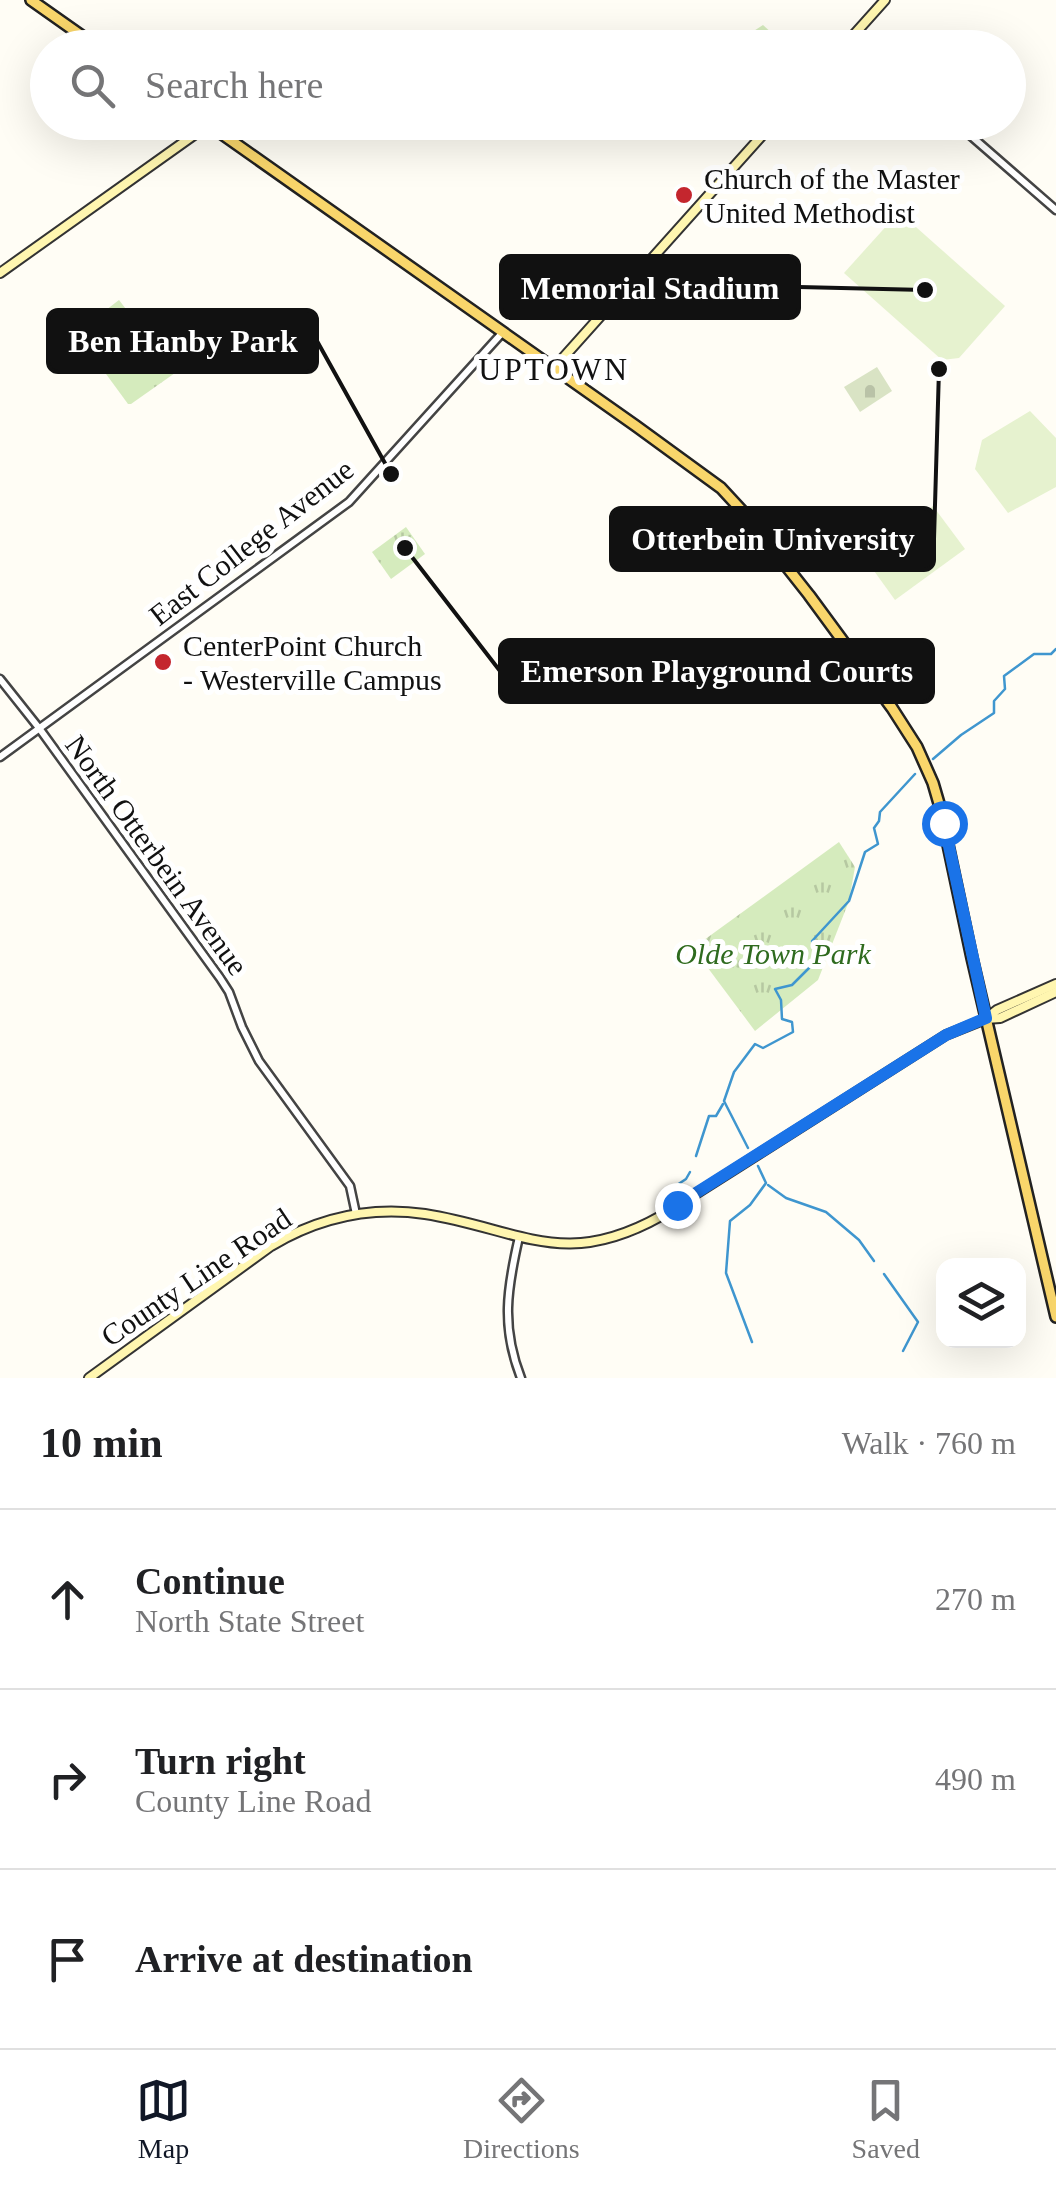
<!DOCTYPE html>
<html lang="en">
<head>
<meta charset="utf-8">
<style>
  body { margin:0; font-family:Georgia,serif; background:#f2f2f2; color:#202124 }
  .controls { position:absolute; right:30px; bottom:30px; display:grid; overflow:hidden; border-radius:20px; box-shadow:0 10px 40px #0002 }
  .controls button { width:90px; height:90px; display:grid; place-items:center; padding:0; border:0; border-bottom:2px solid #e0e0e0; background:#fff; color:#202124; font:50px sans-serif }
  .stop { position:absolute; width:30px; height:30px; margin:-22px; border:8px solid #1a73e8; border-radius:50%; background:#fff }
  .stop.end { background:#1a73e8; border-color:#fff; box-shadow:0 2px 10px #0008 }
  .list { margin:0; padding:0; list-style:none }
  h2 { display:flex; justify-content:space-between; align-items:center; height:130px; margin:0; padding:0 40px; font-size:42px }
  h2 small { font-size:32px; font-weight:400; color:#757577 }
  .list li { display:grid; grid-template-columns:65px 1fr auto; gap:30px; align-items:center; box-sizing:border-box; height:180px; padding:0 40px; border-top:2px solid #e0e0e0 }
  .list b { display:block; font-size:38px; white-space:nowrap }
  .list p { margin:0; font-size:32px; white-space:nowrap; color:#757577 }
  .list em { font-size:32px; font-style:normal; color:#757577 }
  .icon { flex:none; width:55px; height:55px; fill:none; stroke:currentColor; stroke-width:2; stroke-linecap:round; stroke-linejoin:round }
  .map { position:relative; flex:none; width:1056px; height:1378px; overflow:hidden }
  .search { position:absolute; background:#fff; box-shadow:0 10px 40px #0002; left:30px; right:30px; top:30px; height:110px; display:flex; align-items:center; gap:25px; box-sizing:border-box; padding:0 35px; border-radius:55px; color:#757577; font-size:38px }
  .sheet { height:670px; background:#fff }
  nav { display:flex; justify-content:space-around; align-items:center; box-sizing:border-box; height:140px; border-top:2px solid #e0e0e0; background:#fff; font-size:28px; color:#757577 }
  nav a { display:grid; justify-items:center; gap:5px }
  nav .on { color:#111827 }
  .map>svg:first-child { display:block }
  .grass { fill:url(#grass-tufts) }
  .cemetery { fill:url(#cemetery-stones) }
  .pitch { fill:#e6f2cf }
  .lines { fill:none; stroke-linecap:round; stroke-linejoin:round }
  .stream { stroke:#3f96cf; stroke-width:2.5 }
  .tertiary-casing { stroke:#444; stroke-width:11 }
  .secondary-casing { stroke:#333; stroke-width:12 }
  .primary-casing { stroke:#222; stroke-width:14 }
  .tertiary { stroke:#fff; stroke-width:6 }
  .secondary { stroke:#fff6b0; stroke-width:8 }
  .primary { stroke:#f9d66b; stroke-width:9 }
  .route { stroke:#1a73e8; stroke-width:12 }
  .poi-dot { fill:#c4262e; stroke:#fff; stroke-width:4 }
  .labels { text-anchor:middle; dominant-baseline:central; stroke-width:10; stroke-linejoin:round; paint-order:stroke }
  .poi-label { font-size:30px; fill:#111; stroke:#fff; text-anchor:start }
  .street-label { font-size:30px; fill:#111; stroke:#fff }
  .park-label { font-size:30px; font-style:italic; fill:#2f6b1f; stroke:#fff }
  .neighbourhood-label { font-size:32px; letter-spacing:2.5px; fill:#111; stroke:#fff }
  .leader { fill:none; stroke:#111; stroke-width:4 }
  .callout-dot { fill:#111; stroke:#fff; stroke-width:4 }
  .callout { fill:#111; stroke:#111; stroke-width:4 }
  .callout-label { font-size:32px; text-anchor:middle; font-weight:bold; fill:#fff }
</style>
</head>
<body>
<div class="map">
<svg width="1056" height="1378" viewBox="0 0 1056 1378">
  <defs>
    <pattern id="grass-tufts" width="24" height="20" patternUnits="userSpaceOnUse" patternTransform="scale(2.5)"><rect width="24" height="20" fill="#d5ebbd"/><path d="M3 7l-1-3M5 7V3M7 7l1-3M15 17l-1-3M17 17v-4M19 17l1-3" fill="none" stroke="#b6c8a1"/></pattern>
    <pattern id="cemetery-stones" width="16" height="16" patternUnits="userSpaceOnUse" patternTransform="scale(2.5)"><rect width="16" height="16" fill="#d9e3c4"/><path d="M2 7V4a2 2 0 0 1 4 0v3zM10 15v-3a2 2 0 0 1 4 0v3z" fill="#b9c2a7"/></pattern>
  </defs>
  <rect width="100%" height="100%" fill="#fffdf5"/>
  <!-- grass -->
  <g class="grass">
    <polygon points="763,25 785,45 783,47 729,47"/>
    <polygon points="119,300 175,373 131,404 128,404 76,333"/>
    <polygon points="406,527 425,554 391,579 372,552"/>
    <polygon points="839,842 855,867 849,901 818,980 755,1031 693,948"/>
  </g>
  <!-- cemetery -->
  <polygon class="cemetery" points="877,367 892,391 860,412 844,387"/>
  <!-- pitch -->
  <g class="pitch">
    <polygon points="899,212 1005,306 959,358 942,360 844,273"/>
    <polygon points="1030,411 1056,438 1056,487 1008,513 975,469 982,440"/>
    <polygon points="933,506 965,549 895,600 864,557"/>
  </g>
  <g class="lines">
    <!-- stream -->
    <g class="stream">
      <polyline points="933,759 961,735 994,713 994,701 1005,689 1004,676 1034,654 1051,654 1056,649"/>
      <polyline points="748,1148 724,1101 734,1072 755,1044 763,1048 793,1032 792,1022 782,1019 781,1000 775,989 792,985 819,958 812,941 849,901 865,852 878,844 874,828 879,821 880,812 915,774"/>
      <polyline points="696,1156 709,1116 716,1116 723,1104"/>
      <polyline points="768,1185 786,1198 826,1212 859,1240 874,1261"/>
      <polyline points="674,1187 686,1179 690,1172"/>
      <polyline points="884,1274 918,1322 903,1351"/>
      <polyline points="752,1342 726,1273 730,1221 750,1205 766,1183 758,1166"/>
    </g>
    <!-- tertiary casing -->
    <g class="tertiary-casing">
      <g id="tertiary">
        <polyline points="854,34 870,48"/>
        <polyline points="955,122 1056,210"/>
        <polyline points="0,679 39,728 220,978 229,992 242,1027 259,1061 350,1186 356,1214"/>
        <polyline points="0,757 349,502 503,332"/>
        <path d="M519 1237C507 1289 501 1327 521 1378"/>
      </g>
    </g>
    <!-- secondary casing -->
    <g class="secondary-casing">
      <g id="secondary">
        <polyline points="842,48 885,0"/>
        <polyline points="0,273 208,125"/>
        <polyline points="554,368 774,122"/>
        <polyline points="988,1017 997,1010 1056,984"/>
        <path d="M89 1378 271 1246C318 1218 370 1206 425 1214 520 1229 563 1271 661 1216L946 1035 986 1019 1000 1018 1056 992"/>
      </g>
    </g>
    <!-- primary casing -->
    <g class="primary-casing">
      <g id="primary">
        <polyline points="31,0 99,48"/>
        <polyline points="205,122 636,426 721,488 745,514 809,595 892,708 917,747 933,783 940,807 972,958 1056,1317"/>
      </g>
    </g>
    <!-- tertiary -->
    <use href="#tertiary" class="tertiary"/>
    <!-- secondary -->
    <use href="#secondary" class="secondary"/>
    <!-- primary -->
    <use href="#primary" class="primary"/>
  </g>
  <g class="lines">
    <!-- route -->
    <polyline class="route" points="677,1205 946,1035 986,1018 944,823"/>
  </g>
  <!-- markers -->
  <g class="poi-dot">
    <circle cx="684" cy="195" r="10"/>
    <circle cx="163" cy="662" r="10"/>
  </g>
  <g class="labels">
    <!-- poi labels -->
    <g class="poi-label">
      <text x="704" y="178">Church of the Master<tspan x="704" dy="34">United Methodist</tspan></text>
      <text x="183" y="645">CenterPoint Church<tspan x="183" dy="34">- Westerville Campus</tspan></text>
    </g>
    <!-- street labels -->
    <g class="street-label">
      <text transform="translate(251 542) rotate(-38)">East College Avenue</text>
      <text transform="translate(157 855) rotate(54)">North Otterbein Avenue</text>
      <text transform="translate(196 1277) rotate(-34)">County Line Road</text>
    </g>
    <!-- park labels -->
    <g class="park-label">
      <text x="773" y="953">Olde Town Park</text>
    </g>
    <!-- neighbourhood labels -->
    <g class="neighbourhood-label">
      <text x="554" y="369">UPTOWN</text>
    </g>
  </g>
  <!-- callouts -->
  <path class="leader" d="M925 290L799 287M391 474L317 341M939 369L934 539M405 548L500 671"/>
  <g class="callout-dot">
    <circle cx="925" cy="290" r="10"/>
    <circle cx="391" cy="474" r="10"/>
    <circle cx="939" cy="369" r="10"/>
    <circle cx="405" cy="548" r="10"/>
  </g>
  <g class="callout">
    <rect x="501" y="256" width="298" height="62" rx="10"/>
    <rect x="48" y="310" width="269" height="62" rx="10"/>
    <rect x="611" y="508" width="323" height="62" rx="10"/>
    <rect x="500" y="640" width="433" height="62" rx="10"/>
  </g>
  <g class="callout-label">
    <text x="650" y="299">Memorial Stadium</text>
    <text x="183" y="352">Ben Hanby Park</text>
    <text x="773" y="550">Otterbein University</text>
    <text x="717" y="682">Emerson Playground Courts</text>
  </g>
</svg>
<div class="controls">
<button><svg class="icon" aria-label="layers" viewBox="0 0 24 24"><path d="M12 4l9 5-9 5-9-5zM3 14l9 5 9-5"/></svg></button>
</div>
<div class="stop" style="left:944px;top:823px"></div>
<div class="stop end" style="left:677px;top:1205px"></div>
<div class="search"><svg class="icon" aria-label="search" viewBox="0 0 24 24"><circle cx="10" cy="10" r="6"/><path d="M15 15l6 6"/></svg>Search here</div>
</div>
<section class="sheet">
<h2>10 min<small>Walk · 760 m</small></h2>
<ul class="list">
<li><svg class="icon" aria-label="ahead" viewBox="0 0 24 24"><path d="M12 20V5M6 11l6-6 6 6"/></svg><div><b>Continue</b><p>North State Street</p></div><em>270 m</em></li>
<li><svg class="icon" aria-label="right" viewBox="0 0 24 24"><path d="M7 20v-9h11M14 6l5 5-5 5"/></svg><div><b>Turn right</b><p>County Line Road</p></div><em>490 m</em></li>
<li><svg class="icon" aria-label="arrive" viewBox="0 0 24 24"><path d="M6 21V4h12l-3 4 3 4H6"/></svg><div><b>Arrive at destination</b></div></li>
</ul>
</section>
<nav>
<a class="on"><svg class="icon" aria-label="map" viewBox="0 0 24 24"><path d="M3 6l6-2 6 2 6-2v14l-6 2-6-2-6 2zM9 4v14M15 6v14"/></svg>Map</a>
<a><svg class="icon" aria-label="directions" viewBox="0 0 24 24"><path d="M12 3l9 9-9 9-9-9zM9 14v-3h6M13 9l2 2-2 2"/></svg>Directions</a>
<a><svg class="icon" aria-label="saved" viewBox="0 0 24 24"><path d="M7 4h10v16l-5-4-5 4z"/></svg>Saved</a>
</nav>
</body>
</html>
